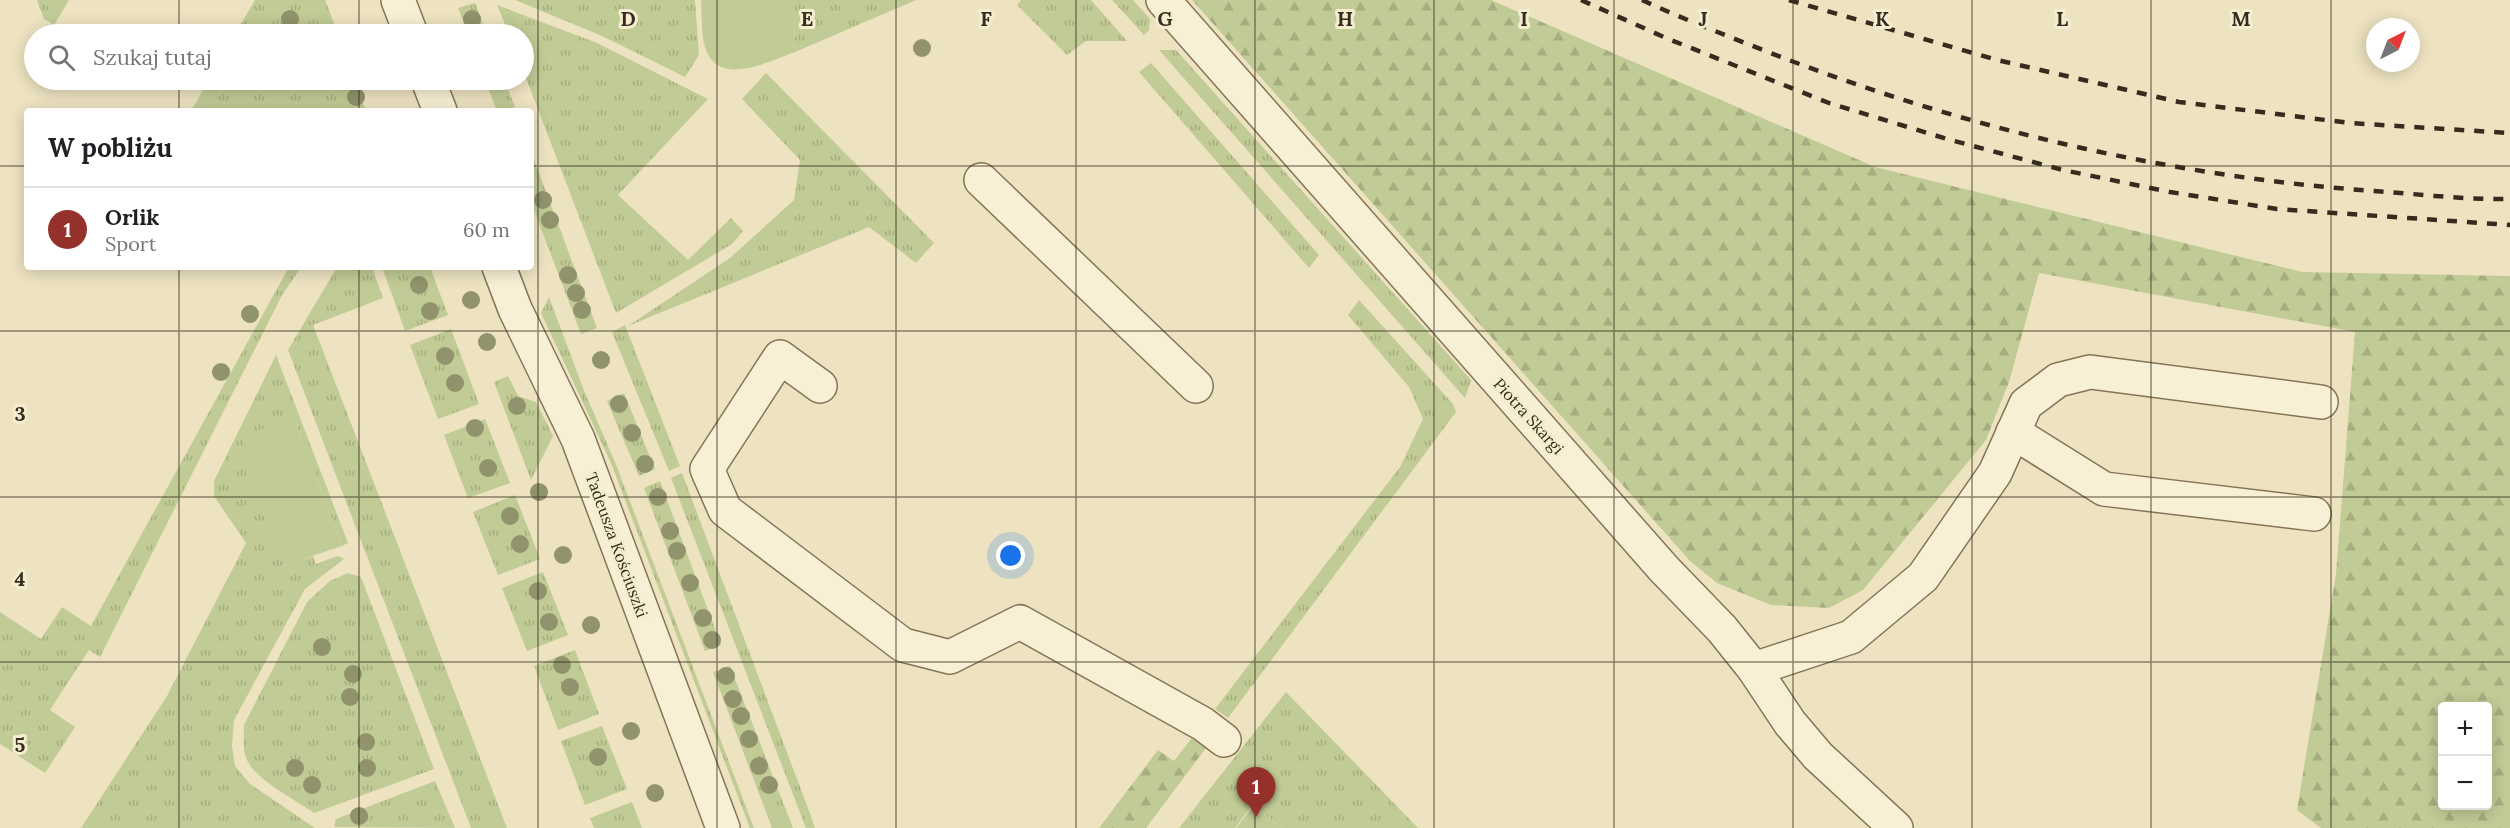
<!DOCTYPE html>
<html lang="pl">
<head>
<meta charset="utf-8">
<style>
  body { margin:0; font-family:Lora,serif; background:#f6f6f6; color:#202124 }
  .controls { position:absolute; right:18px; bottom:18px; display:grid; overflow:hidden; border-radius:6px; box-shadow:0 3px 15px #0003 }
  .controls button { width:54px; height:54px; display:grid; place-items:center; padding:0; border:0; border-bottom:2px solid #e0e0e0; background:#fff; color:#202124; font:30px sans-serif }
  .compass { position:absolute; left:2366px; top:18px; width:54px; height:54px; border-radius:50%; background:#fff; box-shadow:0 3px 15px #0003; rotate:42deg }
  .you { position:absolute; left:1011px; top:556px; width:21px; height:21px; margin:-15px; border:4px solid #fff; border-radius:50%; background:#1a73e8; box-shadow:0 0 0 9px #1a73e833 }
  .badge { display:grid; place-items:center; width:39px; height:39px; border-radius:50%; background:#94312a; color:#fff; font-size:20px; font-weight:700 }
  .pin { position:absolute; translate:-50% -50px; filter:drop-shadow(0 2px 3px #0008) }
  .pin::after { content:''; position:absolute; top:32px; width:21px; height:18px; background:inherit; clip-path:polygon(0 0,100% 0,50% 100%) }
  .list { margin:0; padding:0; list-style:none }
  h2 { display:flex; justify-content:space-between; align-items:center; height:78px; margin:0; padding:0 24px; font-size:26px }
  h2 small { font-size:20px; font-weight:400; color:#757577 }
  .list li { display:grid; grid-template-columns:39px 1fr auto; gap:18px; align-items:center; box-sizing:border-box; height:84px; padding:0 24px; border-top:2px solid #e0e0e0 }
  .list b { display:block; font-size:22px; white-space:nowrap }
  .list p { margin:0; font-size:20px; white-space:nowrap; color:#757577 }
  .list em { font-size:20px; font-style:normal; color:#757577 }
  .icon { flex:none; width:33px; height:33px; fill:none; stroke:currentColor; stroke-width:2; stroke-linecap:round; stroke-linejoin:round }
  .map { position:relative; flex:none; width:2510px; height:828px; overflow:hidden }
  .search { position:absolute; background:#fff; box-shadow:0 3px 15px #0003; left:24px; top:24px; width:510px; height:66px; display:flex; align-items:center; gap:15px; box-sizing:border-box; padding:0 21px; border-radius:33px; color:#757577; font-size:22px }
  .panel { position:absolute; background:#fff; box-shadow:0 3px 15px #0003; left:24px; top:108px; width:510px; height:162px; border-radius:6px }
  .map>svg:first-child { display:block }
  .grass { fill:url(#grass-tufts) }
  .forest { fill:url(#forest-firs); fill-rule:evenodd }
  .park { fill:#c1cb95 }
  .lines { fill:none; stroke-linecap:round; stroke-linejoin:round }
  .minor-casing { stroke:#867459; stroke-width:36 }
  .minor { stroke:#f8f0d4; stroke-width:33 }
  .rail { stroke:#362b1d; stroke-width:4.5; stroke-dasharray:10 10; stroke-linecap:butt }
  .tree { fill:#90936b }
  .grid { fill:none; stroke:#362b1d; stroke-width:1.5; stroke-opacity:0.55 }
  .labels { text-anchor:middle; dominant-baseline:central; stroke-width:6; stroke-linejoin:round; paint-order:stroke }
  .street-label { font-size:16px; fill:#362b1d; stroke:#f5edd0 }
  .grid-label { font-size:20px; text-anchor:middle; font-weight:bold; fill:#362b1d; stroke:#f5edd0; stroke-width:6; stroke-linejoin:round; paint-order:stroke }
</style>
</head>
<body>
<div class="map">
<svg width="2510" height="828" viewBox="0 0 2510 828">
  <defs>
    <pattern id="grass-tufts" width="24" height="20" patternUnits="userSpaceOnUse" patternTransform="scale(1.5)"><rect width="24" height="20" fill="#c1cb95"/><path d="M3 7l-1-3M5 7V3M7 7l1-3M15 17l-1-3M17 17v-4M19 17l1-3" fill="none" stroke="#a6ae80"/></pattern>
    <pattern id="forest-firs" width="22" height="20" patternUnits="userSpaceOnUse" patternTransform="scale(1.5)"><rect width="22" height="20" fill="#c1cb95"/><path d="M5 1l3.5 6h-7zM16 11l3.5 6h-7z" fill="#a6ae80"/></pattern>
  </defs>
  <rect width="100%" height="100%" fill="#ede3c1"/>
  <!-- grass -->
  <g class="grass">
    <polygon points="37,0 69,0 54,25 44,19"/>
    <polygon points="255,0 325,0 338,34 235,34"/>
    <polygon points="515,0 695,0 699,55 685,77 602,36"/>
    <polygon points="794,0 916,0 795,52"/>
    <polygon points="1021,0 1091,0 1127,41 1086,41 1067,55 1017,5"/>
    <polygon points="1112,0 1133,0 1150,19 1149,30 1144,35"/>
    <polygon points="475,3 487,34 468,34 458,8"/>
    <polygon points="497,5 597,43 708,99 618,195 688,260 731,218 743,231 732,244 616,313 524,73 524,34 509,34"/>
    <polygon points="1159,50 1176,50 1471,380 1465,398"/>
    <polygon points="1151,63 1319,255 1309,268 1139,72"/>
    <polygon points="766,73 934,243 916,263 869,227 628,326 730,258 794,200 800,160 742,99"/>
    <polygon points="209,80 354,80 366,111 191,111"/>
    <polygon points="485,80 504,80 515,107 497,111"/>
    <polygon points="531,152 597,328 581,334 531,202"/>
    <polygon points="289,267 301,267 281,297 100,657 89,650 50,710 75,727 45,773 0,744 0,612 41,639 62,607 91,626"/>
    <polygon points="337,267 372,267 383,298 313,325 507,828 471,828 288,350"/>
    <polygon points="382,267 430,267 448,315 405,331"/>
    <polygon points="549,297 585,393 615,462 754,828 750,828 611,463 541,313"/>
    <polygon points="1359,300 1453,404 1456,412 1228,718 1215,709 1400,467 1423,419 1409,387 1348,315"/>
    <polygon points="625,325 680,466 669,471 612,332"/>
    <polygon points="451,329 479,404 438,419 410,345"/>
    <polygon points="276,355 348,543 342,546 294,418 284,565 313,556 316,564 338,556 344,559 305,589 234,720 232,746 235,766 250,784 315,828 81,828 167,696 246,543 214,496 214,481"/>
    <polygon points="508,376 518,396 536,402 553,436 531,480 494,382"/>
    <polygon points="624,393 655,469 639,476 607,401"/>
    <polygon points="485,419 510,483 468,498 444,435"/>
    <polygon points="682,473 809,811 815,828 806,828 671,478"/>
    <polygon points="660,481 721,645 705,651 644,488"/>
    <polygon points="515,495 540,559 498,575 473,512"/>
    <polygon points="543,572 568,635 527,651 502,588"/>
    <path d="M348 573 361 577 434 769 314 813C296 800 258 781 248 762 242 751 244 737 244 725L307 602 330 581Z"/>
    <polygon points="575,650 599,714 558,730 534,666"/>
    <polygon points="730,666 793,828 772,828 713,672"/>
    <polygon points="1286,692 1418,828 1282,828 1252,805 1235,828 1179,828"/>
    <polygon points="602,726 627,789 585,805 561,741"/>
    <polygon points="435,781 455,828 334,827 336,819"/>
    <polygon points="632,802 642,828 594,828 590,818"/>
  </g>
  <!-- forest -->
  <g class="forest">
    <path d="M1192 0H1491L1875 167 2302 272 2510 276V828H2321L2297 810 2336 574 2355 332 2039 273 2009 382 1986 440 1863 590 1829 608 1771 605 1717 583 1690 561ZM2442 706H2488V806H2442Z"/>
    <polygon points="1192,738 1206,748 1146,828 1099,828 1158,750 1174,761"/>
  </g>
  <!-- park -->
  <g class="park">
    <path d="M701 0H794L795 52C769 61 718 89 705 47 701 33 702 15 701 0Z"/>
    <polygon points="294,418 342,546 285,565 239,455 248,434"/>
    <polygon points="1253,806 1282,828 1236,828"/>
  </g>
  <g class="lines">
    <!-- minor casing -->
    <g class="minor-casing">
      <g id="minor">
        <polyline points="398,0 411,34"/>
        <polyline points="1163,0 1664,569 1722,629 1754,669 1790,723 1818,756 1896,828"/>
        <polyline points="428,80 440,111"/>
        <polyline points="981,180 1196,386"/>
        <polyline points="499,267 515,309 578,439 723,828"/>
        <polyline points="820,386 780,357 707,469 725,510 903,645 950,657 1020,622 1203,724 1224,740"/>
        <polyline points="2013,432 2104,489 2314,514"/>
        <polyline points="1754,669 1851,637 1923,577 1995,473 2026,404 2058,380 2090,372 2321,402"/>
      </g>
    </g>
    <!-- minor -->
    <use href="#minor" class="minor"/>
    <!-- rail -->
    <g class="rail">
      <polyline points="1581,0 1666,38 1829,103 1947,139 2063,170 2170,192 2277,209 2510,225"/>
      <path d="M1642 0C1683 19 1725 35 1768 52 1963 128 2165 176 2374 191 2419 194 2465 200 2510 199"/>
      <polyline points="1789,0 1997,60 2179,102 2350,123 2510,133"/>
    </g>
  </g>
  <!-- trees -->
  <g class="tree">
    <circle cx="290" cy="19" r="9"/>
    <circle cx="472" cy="19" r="9"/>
    <circle cx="922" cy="48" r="9"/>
    <circle cx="356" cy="97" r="9"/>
    <circle cx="543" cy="200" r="9"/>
    <circle cx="550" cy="220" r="9"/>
    <circle cx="568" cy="275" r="9"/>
    <circle cx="419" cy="285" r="9"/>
    <circle cx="576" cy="293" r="9"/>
    <circle cx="471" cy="300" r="9"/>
    <circle cx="582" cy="310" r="9"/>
    <circle cx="430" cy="311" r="9"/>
    <circle cx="250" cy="314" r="9"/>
    <circle cx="487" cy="342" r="9"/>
    <circle cx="445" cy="356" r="9"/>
    <circle cx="601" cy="360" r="9"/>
    <circle cx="221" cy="372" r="9"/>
    <circle cx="455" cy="383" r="9"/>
    <circle cx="619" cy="404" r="9"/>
    <circle cx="517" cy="406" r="9"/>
    <circle cx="475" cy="428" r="9"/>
    <circle cx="632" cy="433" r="9"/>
    <circle cx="645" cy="464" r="9"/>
    <circle cx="488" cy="468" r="9"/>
    <circle cx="539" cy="492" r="9"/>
    <circle cx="658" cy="497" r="9"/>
    <circle cx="510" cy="516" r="9"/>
    <circle cx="670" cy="531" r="9"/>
    <circle cx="520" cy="544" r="9"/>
    <circle cx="677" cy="551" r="9"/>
    <circle cx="563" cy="555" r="9"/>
    <circle cx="690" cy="583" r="9"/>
    <circle cx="538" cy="591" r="9"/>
    <circle cx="703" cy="618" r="9"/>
    <circle cx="549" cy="622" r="9"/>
    <circle cx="591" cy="625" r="9"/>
    <circle cx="712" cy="640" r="9"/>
    <circle cx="322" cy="647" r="9"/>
    <circle cx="562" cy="665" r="9"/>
    <circle cx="353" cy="674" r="9"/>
    <circle cx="726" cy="676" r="9"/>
    <circle cx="570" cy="687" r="9"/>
    <circle cx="350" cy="697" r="9"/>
    <circle cx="733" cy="699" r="9"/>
    <circle cx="741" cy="716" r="9"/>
    <circle cx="631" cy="731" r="9"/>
    <circle cx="749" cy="739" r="9"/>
    <circle cx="366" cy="742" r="9"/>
    <circle cx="598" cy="757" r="9"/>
    <circle cx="759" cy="766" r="9"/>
    <circle cx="295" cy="768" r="9"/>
    <circle cx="367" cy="768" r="9"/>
    <circle cx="312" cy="785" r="9"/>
    <circle cx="769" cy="785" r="9"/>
    <circle cx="655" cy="793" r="9"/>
    <circle cx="359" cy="816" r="9"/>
  </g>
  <!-- grid -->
  <path class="grid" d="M179 0V34M359 0V34M538 0V828M717 0V828M896 0V828M1076 0V828M1255 0V828M1434 0V828M1614 0V828M1793 0V828M1972 0V828M2151 0V828M2331 0V828M179 80V111M359 80V111M0 166H27M531 166H2510M179 267V828M359 267V828M0 331H2510M0 497H2510M0 662H2510"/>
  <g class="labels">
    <!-- street labels -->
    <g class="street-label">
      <text transform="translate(1529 416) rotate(48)">Piotra Skargi</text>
      <text transform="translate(617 545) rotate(70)">Tadeusza Kościuszki</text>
    </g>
  </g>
  <g class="grid-label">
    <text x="628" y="26">D</text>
    <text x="807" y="26">E</text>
    <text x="986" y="26">F</text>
    <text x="1165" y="26">G</text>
    <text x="1345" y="26">H</text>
    <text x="1524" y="26">I</text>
    <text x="1703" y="26">J</text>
    <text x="1882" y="26">K</text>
    <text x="2062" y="26">L</text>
    <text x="2241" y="26">M</text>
    <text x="20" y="421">3</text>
    <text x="20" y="586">4</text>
    <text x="20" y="752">5</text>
  </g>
</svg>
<div class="controls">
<button>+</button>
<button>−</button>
</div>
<svg class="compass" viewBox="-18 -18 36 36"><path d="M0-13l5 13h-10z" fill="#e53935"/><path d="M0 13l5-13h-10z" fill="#757577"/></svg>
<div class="you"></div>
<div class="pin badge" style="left:1256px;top:817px">1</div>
<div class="search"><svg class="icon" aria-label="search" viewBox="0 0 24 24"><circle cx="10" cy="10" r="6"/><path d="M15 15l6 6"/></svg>Szukaj tutaj</div>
<section class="panel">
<h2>W pobliżu<small></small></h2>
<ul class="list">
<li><span class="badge">1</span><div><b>Orlik</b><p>Sport</p></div><em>60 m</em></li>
</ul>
</section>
</div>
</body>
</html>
